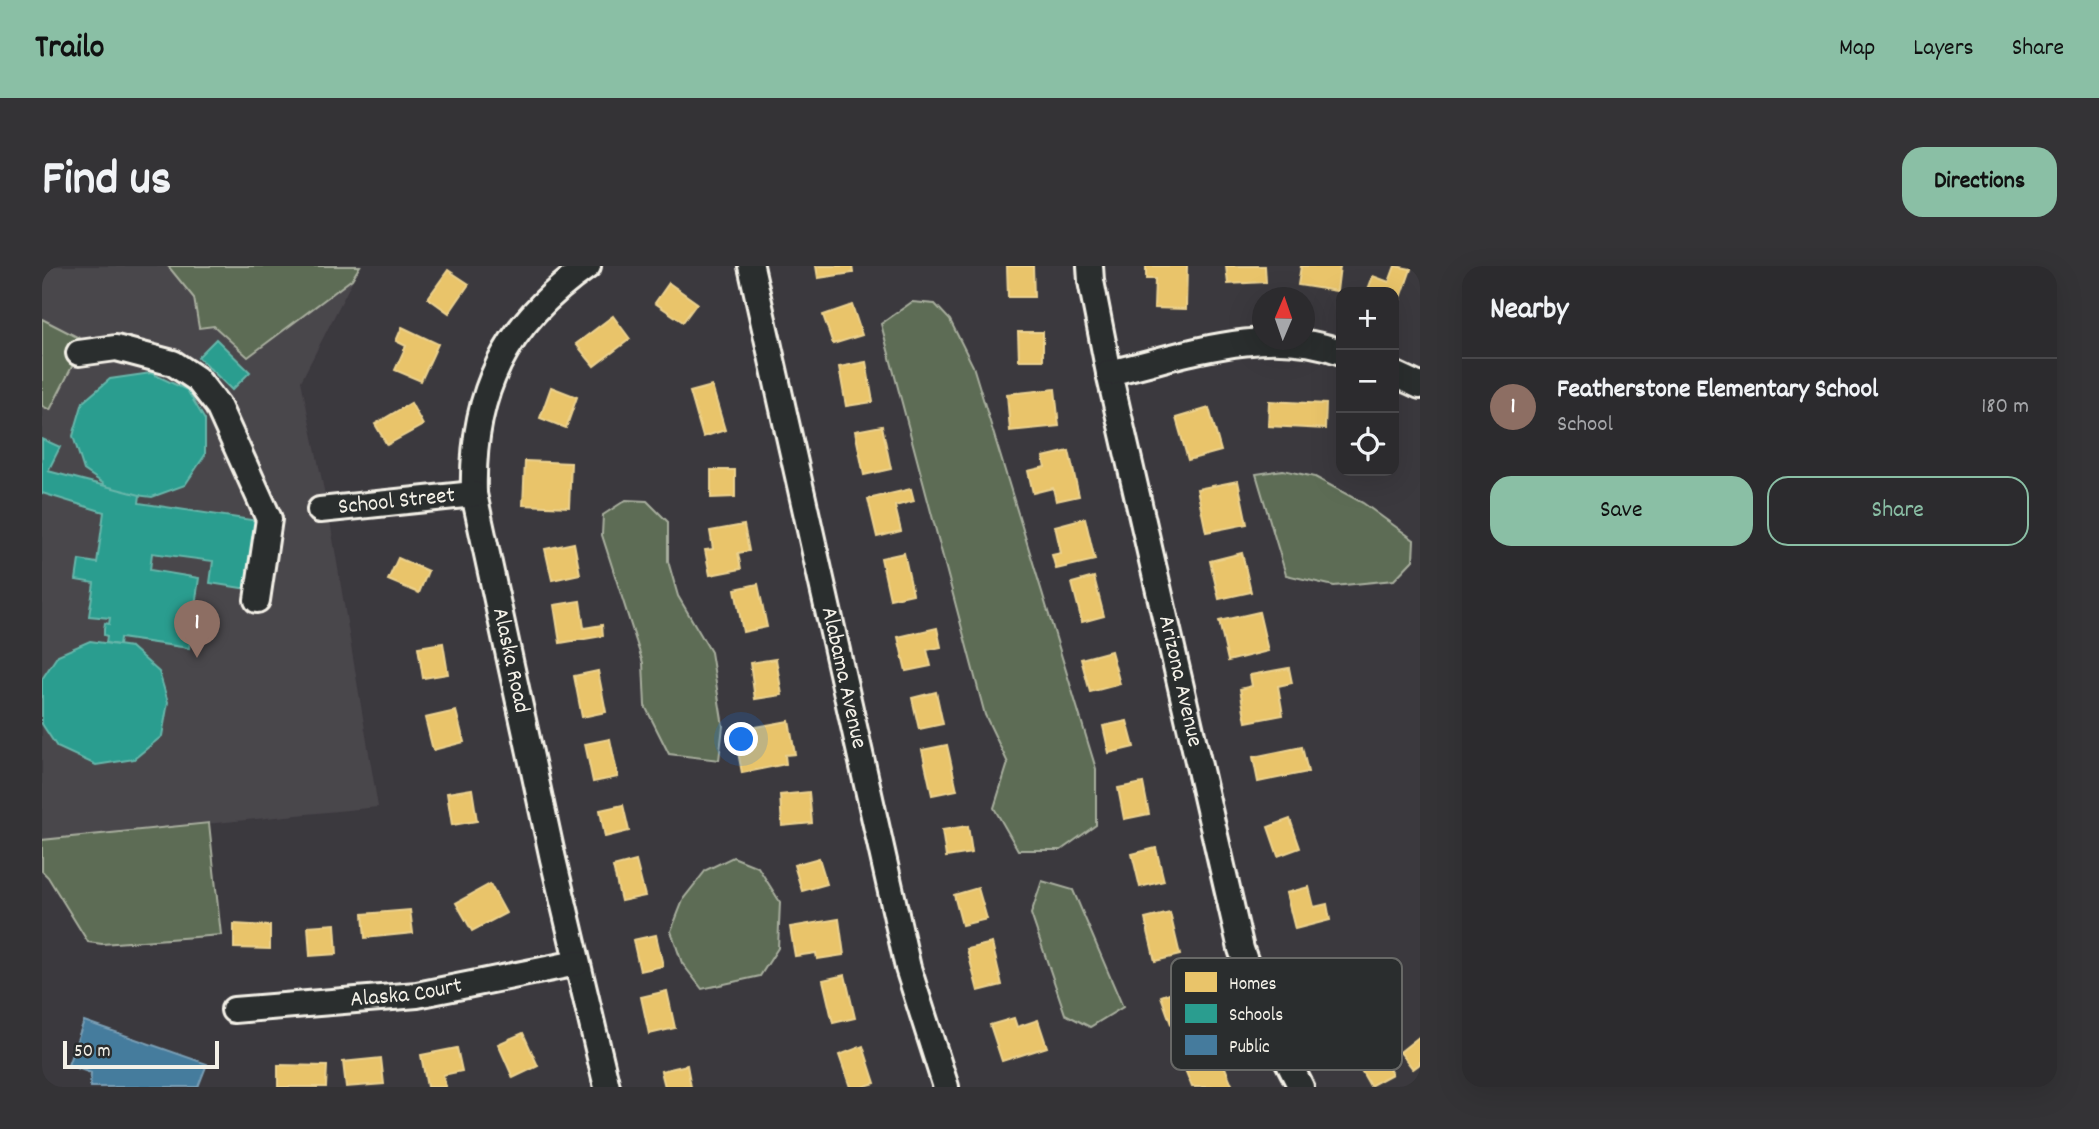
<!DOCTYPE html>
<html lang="en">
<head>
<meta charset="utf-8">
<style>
  body { margin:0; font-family:Dekko,sans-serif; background:#343336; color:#f1f3f6 }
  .controls { position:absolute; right:21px; top:21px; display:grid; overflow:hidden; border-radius:14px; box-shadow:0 7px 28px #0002 }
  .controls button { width:63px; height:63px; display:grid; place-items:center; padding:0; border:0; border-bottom:2px solid #48474a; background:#2c2b2e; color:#f1f3f6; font:35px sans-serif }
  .compass { position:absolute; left:1210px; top:21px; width:63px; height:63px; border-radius:50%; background:#2c2b2e; box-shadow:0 7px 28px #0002; rotate:2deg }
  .scale { position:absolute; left:21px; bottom:18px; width:156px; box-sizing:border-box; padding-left:7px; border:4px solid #f4f1e8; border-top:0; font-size:19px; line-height:24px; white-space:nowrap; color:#f4f1e8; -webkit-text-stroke:5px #2a2d2e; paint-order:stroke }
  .you { position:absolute; left:700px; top:474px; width:24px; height:24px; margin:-18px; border:5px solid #fff; border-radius:50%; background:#1a73e8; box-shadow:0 0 0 10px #1a73e833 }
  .badge { display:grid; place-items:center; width:46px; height:46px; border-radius:50%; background:#8abfa5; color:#fff; font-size:23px; font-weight:700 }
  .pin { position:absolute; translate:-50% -58px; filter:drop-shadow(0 2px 4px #0008) }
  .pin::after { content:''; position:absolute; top:37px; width:24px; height:21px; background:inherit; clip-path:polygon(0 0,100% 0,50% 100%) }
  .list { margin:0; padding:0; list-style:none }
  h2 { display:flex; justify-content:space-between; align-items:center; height:91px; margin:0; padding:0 28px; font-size:30px }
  h2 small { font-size:23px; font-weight:400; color:#a6a7aa }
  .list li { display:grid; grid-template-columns:46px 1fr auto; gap:21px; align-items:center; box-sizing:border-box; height:98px; padding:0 28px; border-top:2px solid #48474a }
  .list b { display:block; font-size:26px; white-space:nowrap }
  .list p { margin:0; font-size:23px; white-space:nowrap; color:#a6a7aa }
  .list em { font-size:23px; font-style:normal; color:#a6a7aa }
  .actions { display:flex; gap:14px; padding:21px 28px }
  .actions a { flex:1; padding:16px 0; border:2px solid #8abfa5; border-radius:21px; text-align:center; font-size:24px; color:#8abfa5 }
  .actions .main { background:#8abfa5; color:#111 }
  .icon { flex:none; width:38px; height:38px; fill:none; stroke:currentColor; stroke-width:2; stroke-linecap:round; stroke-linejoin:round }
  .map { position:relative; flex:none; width:1378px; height:821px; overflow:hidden; border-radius:21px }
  header { display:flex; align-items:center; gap:42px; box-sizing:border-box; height:98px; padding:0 35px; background:#8abfa5; color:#111 }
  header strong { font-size:33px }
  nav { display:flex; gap:38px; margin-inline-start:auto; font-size:24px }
  .intro { display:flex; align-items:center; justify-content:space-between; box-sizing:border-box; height:168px; padding:0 42px }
  h1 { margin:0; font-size:49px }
  .button { padding:18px 32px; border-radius:21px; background:#8abfa5; color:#111; font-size:24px; font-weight:700 }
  main { display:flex; gap:42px; padding:0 42px }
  aside { flex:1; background:#2c2b2e; border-radius:21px; box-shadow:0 7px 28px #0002 }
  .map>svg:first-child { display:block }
  .built { fill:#4a464c }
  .green { fill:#5d6c54; stroke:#a8ae9e; stroke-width:2 }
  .homes { fill:#e9c46a; stroke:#ecd290; stroke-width:2 }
  .schools { fill:#2a9d8f; stroke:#67b6aa; stroke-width:2 }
  .public { fill:#457b9d; stroke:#7a9eb4; stroke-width:2 }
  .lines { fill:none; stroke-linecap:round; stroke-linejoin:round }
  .street-casing { stroke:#f4f1e8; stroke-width:30 }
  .street { stroke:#2a2d2e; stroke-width:24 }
  .labels { text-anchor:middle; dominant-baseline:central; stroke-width:7; stroke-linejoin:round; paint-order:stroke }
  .street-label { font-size:23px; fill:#f4f1e8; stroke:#2a2d2e }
  .key { fill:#2a2d2e; stroke:#676866; stroke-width:2 }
  .key-label { font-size:19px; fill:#f4f1e8 }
</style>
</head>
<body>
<header>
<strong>Trailo</strong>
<nav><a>Map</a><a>Layers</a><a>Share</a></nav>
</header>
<div class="intro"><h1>Find us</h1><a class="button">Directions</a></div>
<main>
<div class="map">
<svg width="1378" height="821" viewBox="0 0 1378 821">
  <rect width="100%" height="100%" fill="#3b393e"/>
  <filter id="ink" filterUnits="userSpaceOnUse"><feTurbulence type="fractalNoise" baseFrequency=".0143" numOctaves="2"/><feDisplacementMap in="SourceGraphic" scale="14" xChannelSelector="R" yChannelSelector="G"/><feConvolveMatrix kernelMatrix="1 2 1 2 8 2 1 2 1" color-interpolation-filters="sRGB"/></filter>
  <g filter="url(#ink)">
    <!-- built -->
    <polygon class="built" points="0,0 318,0 259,115 286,243 336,541 0,574"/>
    <!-- green -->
    <g class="green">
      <polygon points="126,0 318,0 310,13 206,91 172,60 157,62 152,32"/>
      <polygon points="870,36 893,38 908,54 931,100 1054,503 1054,559 1019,584 976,584 952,542 966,497 943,449 839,58"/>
      <polygon points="0,53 43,75 8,144 0,140"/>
      <polygon points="1241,204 1273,211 1321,237 1372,274 1371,294 1352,314 1292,320 1244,309 1214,208"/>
      <polygon points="584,234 605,235 626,256 626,295 636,330 669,386 681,460 677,494 627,488 603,440 601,397 560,269 561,249"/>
      <polygon points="167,557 179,669 60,678 46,676 6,611 0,605 0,574"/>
      <polygon points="691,591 716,601 738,636 736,682 718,710 660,723 640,697 629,665 642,632 664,604"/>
      <polygon points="1000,615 1031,624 1081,741 1048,761 1023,748 989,648"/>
    </g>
    <!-- homes -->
    <g class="homes">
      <polygon points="774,0 810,0 811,7 776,12"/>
      <polygon points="965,0 991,0 992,31 966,31"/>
      <polygon points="1104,0 1145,0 1144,43 1112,42 1113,13 1104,13"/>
      <polygon points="1184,0 1223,0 1224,16 1186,18"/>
      <polygon points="1259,0 1298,0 1295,25 1256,19"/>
      <polygon points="1353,0 1369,3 1354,46 1352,45 1352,26 1325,26 1331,10 1347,16"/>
      <polygon points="406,4 427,18 407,47 386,32"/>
      <polygon points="627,17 655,37 641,56 613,37"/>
      <polygon points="810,39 820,69 791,78 781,49"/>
      <polygon points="571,50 588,73 552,100 534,78"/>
      <polygon points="360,61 396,78 379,115 353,104 364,80 354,75"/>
      <polygon points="976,66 1001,66 1001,94 977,94"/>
      <polygon points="824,96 831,136 804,140 797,101"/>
      <polygon points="670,120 683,164 661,171 648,126"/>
      <polygon points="509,121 535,131 524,162 498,152"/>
      <polygon points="1013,123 1017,160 968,165 965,128"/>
      <polygon points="1227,135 1284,138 1283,163 1226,160"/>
      <polygon points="369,137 381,159 345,179 333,158"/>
      <polygon points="1167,142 1179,185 1146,194 1134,152"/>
      <polygon points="840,160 849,203 822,209 813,165"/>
      <polygon points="1027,185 1037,230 1014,235 1011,222 991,227 986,205 1003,201 1001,191"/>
      <polygon points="483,195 529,197 527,241 481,239"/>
      <polygon points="669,204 693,204 693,231 669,232"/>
      <polygon points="1196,215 1205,258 1164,266 1155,223"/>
      <polygon points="869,223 872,235 853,240 859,265 835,271 826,233"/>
      <polygon points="1043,252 1053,294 1014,303 1010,289 1019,287 1013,260"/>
      <polygon points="702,259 707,285 696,287 699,303 668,309 663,284 671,283 668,265"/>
      <polygon points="532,277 538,308 510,314 503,283"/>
      <polygon points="862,287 871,328 848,333 839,292"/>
      <polygon points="1200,287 1209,326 1177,333 1168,295"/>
      <polygon points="356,292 386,305 377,327 346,314"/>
      <polygon points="1052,311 1062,350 1040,356 1030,317"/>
      <polygon points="716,318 725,361 701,366 693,323"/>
      <polygon points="538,335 542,362 560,359 561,370 518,377 512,339"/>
      <polygon points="1217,346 1226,385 1186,395 1177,355"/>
      <polygon points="895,362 899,381 885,384 889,400 864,405 856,371"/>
      <polygon points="401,377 406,408 381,412 376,381"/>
      <polygon points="1069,385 1078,418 1048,426 1039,393"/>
      <polygon points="734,393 740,429 713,433 708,397"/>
      <polygon points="1247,402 1250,417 1236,420 1241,449 1204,456 1198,423 1210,420 1208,409"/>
      <polygon points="556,405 564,446 540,451 532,410"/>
      <polygon points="894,426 901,458 877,463 870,432"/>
      <polygon points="414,445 422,476 391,484 383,452"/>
      <polygon points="747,455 753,488 743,489 744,498 700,507 692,465"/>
      <polygon points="1085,455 1092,481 1067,487 1061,460"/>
      <polygon points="568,473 576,511 551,516 543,478"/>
      <polygon points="905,479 915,524 890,529 880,484"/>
      <polygon points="1260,481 1266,506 1216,516 1211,491"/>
      <polygon points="1101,517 1107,548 1082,553 1076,522"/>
      <polygon points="430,523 435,555 410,559 405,527"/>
      <polygon points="767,526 770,557 740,560 738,529"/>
      <polygon points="581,539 587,565 563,571 558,544"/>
      <polygon points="1248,553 1258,582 1236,590 1226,561"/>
      <polygon points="926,560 930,587 904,591 900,564"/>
      <polygon points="1114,582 1122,615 1098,621 1090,588"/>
      <polygon points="777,592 785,618 760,625 752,599"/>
      <polygon points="594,595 603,630 579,635 571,601"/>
      <polygon points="448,618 464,647 430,665 414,637"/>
      <polygon points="1267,621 1272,641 1285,638 1288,654 1253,663 1244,627"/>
      <polygon points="936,622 945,653 920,659 912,629"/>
      <polygon points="368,644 371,667 323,672 321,648"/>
      <polygon points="1128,647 1138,689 1113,695 1103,653"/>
      <polygon points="797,653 802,689 775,693 774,687 753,690 748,661"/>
      <polygon points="192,658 228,660 228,683 192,682"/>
      <polygon points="293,658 295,688 268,690 266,660"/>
      <polygon points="614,669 621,700 598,705 591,674"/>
      <polygon points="950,677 960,719 936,725 925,683"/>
      <polygon points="803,709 813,752 791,757 781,714"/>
      <polygon points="1146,720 1157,751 1130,761 1119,730"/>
      <polygon points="625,725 633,762 607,768 599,731"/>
      <polygon points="972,752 975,761 996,754 1005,781 960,795 948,759"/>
      <polygon points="481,767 496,800 471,812 456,778"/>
      <polygon points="1328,768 1350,808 1328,820 1306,781"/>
      <polygon points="1378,770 1378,798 1371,803 1358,786"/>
      <polygon points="821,780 833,817 820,821 808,821 797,789"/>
      <polygon points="415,782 420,805 401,809 404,821 385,821 379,789"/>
      <polygon points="1175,782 1191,821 1150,821 1140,796"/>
      <polygon points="339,792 342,818 304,821 301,796"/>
      <polygon points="236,799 285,800 284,821 236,821"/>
      <polygon points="645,799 649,821 623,821 619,805"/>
    </g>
    <!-- schools -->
    <g class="schools">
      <polygon points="174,73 208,106 190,124 156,91"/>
      <polygon points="109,107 145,124 163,154 163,189 143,219 110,231 86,228 61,220 62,218 42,204 31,170 41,136 68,113"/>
      <polygon points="0,173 18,181 6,205 98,229 97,237 216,255 206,323 168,317 171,295 110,287 108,304 157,312 147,382 78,372 77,379 64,377 65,370 62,369 62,363 63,357 67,358 68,352 47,350 52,317 34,314 37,294 55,297 62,246 0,227"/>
      <polygon points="48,375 89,381 117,406 126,436 120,470 92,493 54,499 15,481 0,458 0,413 16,389"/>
    </g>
    <!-- public -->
    <polygon class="public" points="42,755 165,798 156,821 48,821 49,807 26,799"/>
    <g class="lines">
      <!-- street casing -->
      <g class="street-casing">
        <g id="street">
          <path id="s1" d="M546 0C463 58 429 127 432 228L511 593 565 821"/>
          <path id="s2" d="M709 0 866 702 904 821"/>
          <path id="s3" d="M1048 0 1049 15 1067 107 1199 683C1215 731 1235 776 1259 821"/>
          <polyline points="37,87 74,82 131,97 155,113 176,140 227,253 215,334"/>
          <path d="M1067 107C1143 89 1223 58 1299 86"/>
          <polyline points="1352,108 1378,120"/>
          <path id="s4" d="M278 244 432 228"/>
          <path id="s5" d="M192 744 375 729 535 697"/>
        </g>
      </g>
      <!-- street -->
      <use href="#street" class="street"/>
    </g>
  </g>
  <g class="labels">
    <!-- street labels -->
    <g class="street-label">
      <text stroke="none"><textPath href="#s4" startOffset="77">School Street</textPath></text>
      <text stroke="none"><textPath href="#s1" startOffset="438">Alaska Road</textPath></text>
      <text stroke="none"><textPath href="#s2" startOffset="422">Alabama Avenue</textPath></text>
      <text stroke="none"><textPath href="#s3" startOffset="425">Arizona Avenue</textPath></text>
      <text stroke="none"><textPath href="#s5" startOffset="173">Alaska Court</textPath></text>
    </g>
  </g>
  <!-- legend -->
  <rect x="1129" y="692" width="231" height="112" rx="10" class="key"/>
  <rect x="1143" y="706" width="32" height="20" fill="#e9c46a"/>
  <rect x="1143" y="738" width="32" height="19" fill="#2a9d8f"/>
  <rect x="1143" y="769" width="32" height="20" fill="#457b9d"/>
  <g class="key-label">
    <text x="1187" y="723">Homes</text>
    <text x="1187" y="754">Schools</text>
    <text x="1187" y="786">Public</text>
  </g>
</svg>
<div class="controls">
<button>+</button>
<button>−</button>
<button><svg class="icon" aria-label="locate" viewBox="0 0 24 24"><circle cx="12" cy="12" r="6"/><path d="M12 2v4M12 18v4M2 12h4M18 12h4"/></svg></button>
</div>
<svg class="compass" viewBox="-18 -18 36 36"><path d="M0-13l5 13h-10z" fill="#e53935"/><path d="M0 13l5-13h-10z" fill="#a6a7aa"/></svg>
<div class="scale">50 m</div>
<div class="you"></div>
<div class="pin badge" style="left:155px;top:392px;background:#8d6e63">1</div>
</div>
<aside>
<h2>Nearby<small></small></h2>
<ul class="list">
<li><span class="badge" style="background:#8d6e63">1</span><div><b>Featherstone Elementary School</b><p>School</p></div><em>180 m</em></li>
</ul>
<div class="actions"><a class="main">Save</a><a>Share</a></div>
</aside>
</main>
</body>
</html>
